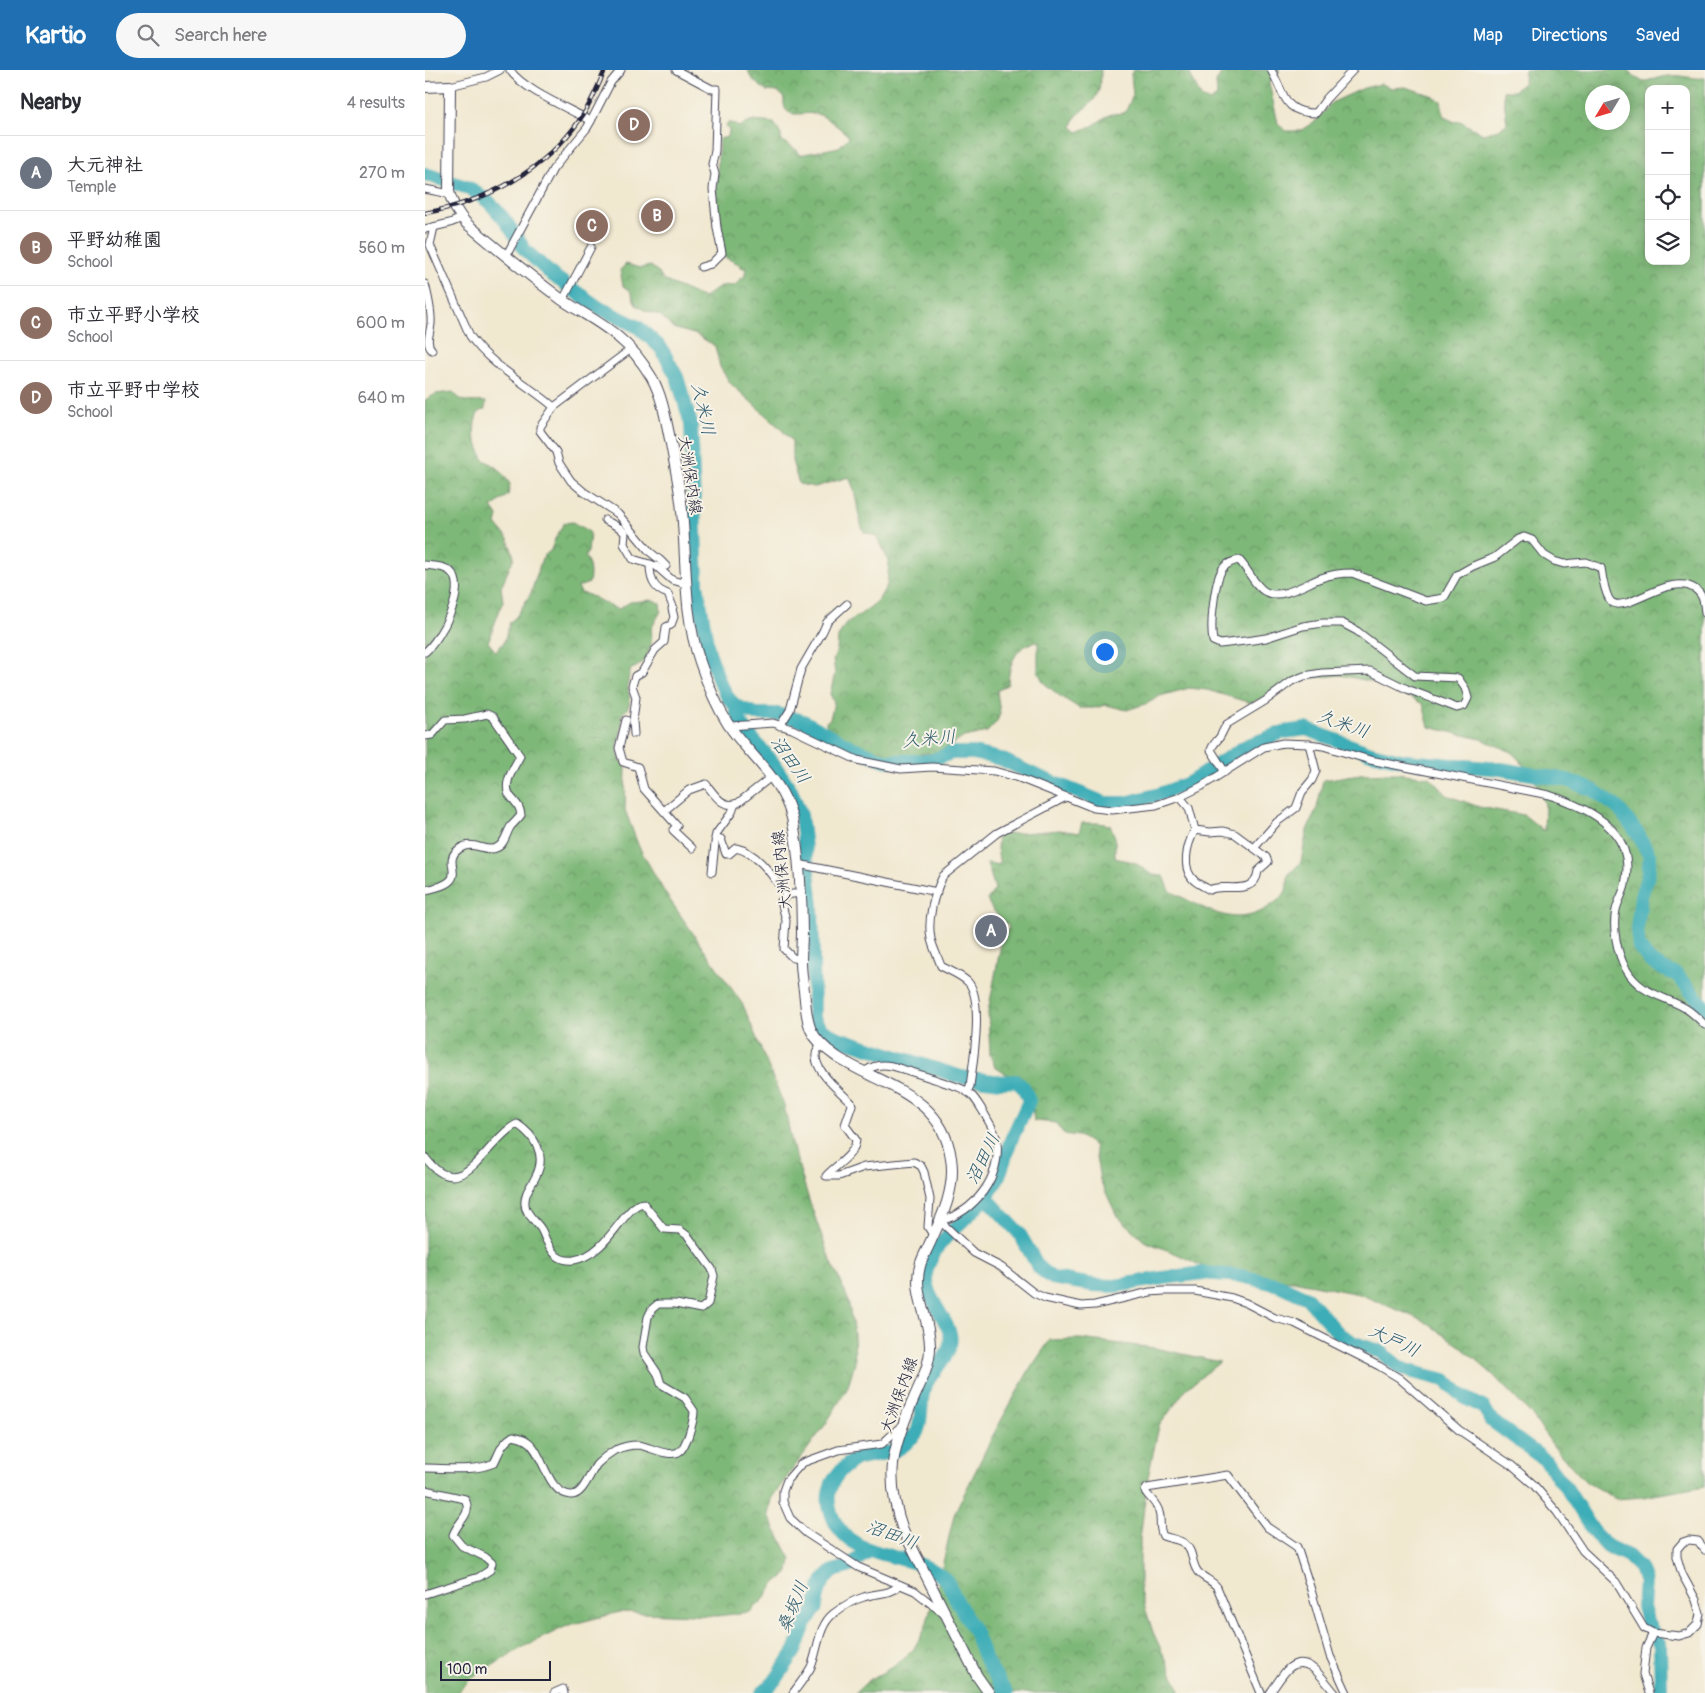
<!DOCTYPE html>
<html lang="en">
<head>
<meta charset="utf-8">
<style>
  body { margin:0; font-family:Pangolin,"Klee One",sans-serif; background:#f7f7f7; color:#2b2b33 }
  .controls { position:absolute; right:15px; top:15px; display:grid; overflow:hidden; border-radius:10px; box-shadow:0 2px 12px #0003 }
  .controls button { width:45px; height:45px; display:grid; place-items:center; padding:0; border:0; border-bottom:1px solid #e1e1e2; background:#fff; color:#2b2b33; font:25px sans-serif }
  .compass { position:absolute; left:1160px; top:15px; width:45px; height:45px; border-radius:50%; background:#fff; box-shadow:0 2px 12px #0003; rotate:232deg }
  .scale { position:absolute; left:15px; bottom:12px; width:111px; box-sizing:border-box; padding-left:5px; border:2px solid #22223b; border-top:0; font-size:14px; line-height:18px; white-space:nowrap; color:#22223b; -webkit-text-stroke:4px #f7f3e8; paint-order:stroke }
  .you { position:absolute; left:679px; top:581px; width:18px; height:18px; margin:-12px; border:4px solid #fff; border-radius:50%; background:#1a73e8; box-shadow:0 0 0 8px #1a73e833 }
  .badge { display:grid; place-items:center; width:32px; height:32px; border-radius:50%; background:#1f6fb2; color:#fff; font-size:16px; font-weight:700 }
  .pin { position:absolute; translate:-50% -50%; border:2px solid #fff; box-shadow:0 1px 5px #0006 }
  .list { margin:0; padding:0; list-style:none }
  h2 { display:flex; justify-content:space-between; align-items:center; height:65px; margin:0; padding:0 20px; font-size:21px }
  h2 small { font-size:16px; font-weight:400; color:#7c7c81 }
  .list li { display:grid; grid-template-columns:32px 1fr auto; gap:15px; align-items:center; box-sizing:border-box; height:75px; padding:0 20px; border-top:1px solid #e1e1e2 }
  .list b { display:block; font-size:19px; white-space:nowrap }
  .list p { margin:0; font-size:16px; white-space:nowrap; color:#7c7c81 }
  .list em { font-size:16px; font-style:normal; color:#7c7c81 }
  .icon { flex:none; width:28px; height:28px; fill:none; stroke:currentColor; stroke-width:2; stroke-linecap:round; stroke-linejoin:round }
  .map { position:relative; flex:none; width:1280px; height:1623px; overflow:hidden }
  header { display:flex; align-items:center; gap:30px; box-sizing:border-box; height:70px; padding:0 25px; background:#1f6fb2; color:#fff }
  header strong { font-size:24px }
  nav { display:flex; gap:28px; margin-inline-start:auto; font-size:18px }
  .search { width:350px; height:45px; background:#f7f7f7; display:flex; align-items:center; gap:12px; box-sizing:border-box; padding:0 18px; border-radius:28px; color:#7c7c81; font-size:19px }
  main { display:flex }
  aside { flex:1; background:#fff }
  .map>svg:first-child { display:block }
  .forest { fill:url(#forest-crowns); stroke:#506d5a; fill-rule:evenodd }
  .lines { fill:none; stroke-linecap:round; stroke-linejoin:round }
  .river { stroke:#3cadb7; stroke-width:14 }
  .minor-casing { stroke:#414051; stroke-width:9 }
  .secondary-casing { stroke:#414051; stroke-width:12 }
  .minor { stroke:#fff; stroke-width:7 }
  .secondary { stroke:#fff; stroke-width:10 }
  .rail-casing { stroke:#22223b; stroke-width:4.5 }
  .rail { stroke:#f7f3e8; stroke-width:2.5; stroke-dasharray:8; stroke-linecap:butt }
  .labels { text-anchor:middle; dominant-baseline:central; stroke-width:4; stroke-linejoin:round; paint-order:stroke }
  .street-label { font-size:16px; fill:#22223b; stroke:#f7f3e8 }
  .water-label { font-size:18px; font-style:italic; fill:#2c5a6d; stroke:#f7f3e8 }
</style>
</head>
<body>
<header>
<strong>Kartio</strong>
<div class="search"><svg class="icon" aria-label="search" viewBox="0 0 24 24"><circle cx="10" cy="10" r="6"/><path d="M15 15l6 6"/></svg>Search here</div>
<nav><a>Map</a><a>Directions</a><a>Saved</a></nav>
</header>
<main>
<aside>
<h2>Nearby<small>4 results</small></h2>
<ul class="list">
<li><span class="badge" style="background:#6b7280">A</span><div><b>大元神社</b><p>Temple</p></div><em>270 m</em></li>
<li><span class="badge" style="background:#8d6e63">B</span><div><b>平野幼稚園</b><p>School</p></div><em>560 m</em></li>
<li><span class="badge" style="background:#8d6e63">C</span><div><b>市立平野小学校</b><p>School</p></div><em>600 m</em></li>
<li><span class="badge" style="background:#8d6e63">D</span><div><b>市立平野中学校</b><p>School</p></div><em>640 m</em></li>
</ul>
</aside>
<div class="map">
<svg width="1280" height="1623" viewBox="0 0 1280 1623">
  <defs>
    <pattern id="forest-crowns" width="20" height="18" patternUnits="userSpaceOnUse" patternTransform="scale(1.25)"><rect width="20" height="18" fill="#7eb878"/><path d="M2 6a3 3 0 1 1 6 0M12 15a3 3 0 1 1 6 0" fill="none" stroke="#679564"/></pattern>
  </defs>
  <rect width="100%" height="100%" fill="#f7f3e8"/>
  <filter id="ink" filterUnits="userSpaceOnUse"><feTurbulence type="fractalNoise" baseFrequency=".02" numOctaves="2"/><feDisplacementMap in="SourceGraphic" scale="10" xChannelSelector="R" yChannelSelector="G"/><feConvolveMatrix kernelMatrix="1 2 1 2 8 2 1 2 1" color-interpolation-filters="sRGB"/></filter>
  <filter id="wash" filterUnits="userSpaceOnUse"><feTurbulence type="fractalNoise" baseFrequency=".0096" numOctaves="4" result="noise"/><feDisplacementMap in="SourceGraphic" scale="20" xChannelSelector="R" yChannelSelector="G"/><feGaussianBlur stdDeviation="1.12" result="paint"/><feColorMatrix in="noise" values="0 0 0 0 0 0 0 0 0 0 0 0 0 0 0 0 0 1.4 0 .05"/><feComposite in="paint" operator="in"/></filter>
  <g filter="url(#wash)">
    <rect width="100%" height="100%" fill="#f1e8d0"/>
    <!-- forest -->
    <g class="forest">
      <path d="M323 0H676C676 9 675 21 670 28 662 40 650 41 647 57L653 62C658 59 664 58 669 55 684 45 680 44 700 43L708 25 706 4 708 0H763L776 27 785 31 792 26 791 12 798 0H855L844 13 853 53 860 61H875L892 50 906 33 939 18 956 14 967 18 980 17 1006 25 1016 31 1019 47 1030 52 1035 51 1058 64 1072 60 1082 54 1078 21H1089L1099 12 1100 0H1204L1210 7 1218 12C1229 9 1243 4 1255 6 1264 7 1271 9 1280 8V1416L1218 1427 1191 1429 1161 1412 1132 1381 1105 1343 1067 1304 1035 1276 999 1251 934 1224 868 1211 823 1208 789 1202 752 1184 719 1171 692 1146 675 1110 669 1075 654 1066 638 1064 632 1053 609 1051 605 1022 594 1008 579 1003 570 997 565 985 563 942 576 874 584 857 567 839 562 830 570 819 562 793 575 795 572 779 573 765 635 760 654 763 657 753H673L685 755 690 767V788C696 790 704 790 710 793 722 800 724 806 739 806L745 821C780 838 811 862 848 834 861 825 863 820 863 805L876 792 882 760 892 738 898 710 935 704 971 703 1005 707 1022 725 1054 737 1099 745 1119 761 1120 734 1108 706 1087 682 1056 669 1004 657 998 634 960 614 915 605 878 609 826 633 782 620 764 618 735 626 723 633 702 640 681 635 669 638H654L635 626 619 613 613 602V572C591 574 584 594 583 614L572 621 575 644 572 651 562 662 539 667 523 677 506 684 501 683 485 686 445 683 430 677 411 662 402 658 401 652 405 649 409 632 405 624 410 603 408 590 412 581 413 567 421 553 436 544 453 531 462 515 464 493 458 478 451 466 439 462C431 444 433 425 424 407L390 417 374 414 367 391V371L355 358 305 313 295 297 290 276 272 265 248 258 235 245 221 241 211 235 205 221 198 216 195 200 201 194 215 198 226 196 233 202 238 210 279 228C284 224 289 220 294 217 304 212 308 222 316 208H319L321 199 316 197 314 194 299 187V176L291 126 294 69 303 67 304 60 301 57 303 53H307L313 57 328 51 349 53 356 65V70L373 81 375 85 414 77 424 67C419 61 401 47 395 45 380 39 357 54 359 28L354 22 341 21 326 8ZM1224 19H1261V191H1224ZM1168 22H1198V52H1168Z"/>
      <path d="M28 322C40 336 46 330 61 332L60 339 53 343 50 352 49 365 58 389 74 399 85 414 83 425 67 437 73 446 71 454 83 469 89 487 76 517 78 531 63 572 71 582 79 572 85 552 91 547 106 523 117 488 126 480 130 469 139 453 148 452C154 457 160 457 165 463L163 482 160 486C165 495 166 503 164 513L153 517 156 523C170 525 180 536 194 539L205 532 228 530 235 533 236 541 226 559C229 574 222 595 206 599 204 606 202 612 203 619 205 633 207 635 196 645 201 666 183 679 201 697L200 740 214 777 240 823 318 935 359 1035 367 1074 384 1130 403 1184 423 1229 429 1264 430 1292 422 1319 400 1355 346 1429 343 1445 366 1489 364 1502 348 1515 339 1529 325 1542 292 1546 195 1542 144 1555 100 1576 48 1607 32 1623H0V330L11 324Z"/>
      <polygon points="655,1269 730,1278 795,1292 761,1319 734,1356 723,1407 715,1469 715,1522 728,1562 756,1623 430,1623 444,1610 468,1597 488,1580 500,1559 515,1506 529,1445 567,1367 603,1302 625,1270"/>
    </g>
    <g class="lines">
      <!-- river -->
      <g class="river">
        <polyline points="0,104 44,118 64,132 79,149 100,180 127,205 173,237 213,257 236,278 252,307 266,354 272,514 283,579 294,611 304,629 311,636 331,644 353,644 378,651 426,677 462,691 505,691 526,683 548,683 576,689 612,706 680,733 701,733 735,724 764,713 823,675 859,662 881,659 946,683 980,691 1076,699 1142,710 1168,720 1193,738 1213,764 1225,787 1223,805 1216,826 1212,859 1214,877 1225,891 1238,899 1252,905 1280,938"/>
        <path d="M311 636 312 646 321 661 346 690 366 720 376 745 387 836 389 948C394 962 403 963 416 969L536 1007 576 1012 591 1011 599 1018 604 1031C598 1044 592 1057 586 1070 579 1090 575 1111 561 1127 541 1151 511 1168 502 1199 495 1222 520 1244 525 1264 530 1285 505 1300 499 1319 495 1332 498 1349 492 1362 491 1365 486 1368 484 1370 471 1386 452 1383 434 1388 429 1389 425 1393 421 1396 404 1410 399 1428 408 1448 426 1491 483 1481 515 1505 524 1511 523 1514 528 1523 534 1536 542 1548 549 1561 554 1571 557 1583 562 1593 568 1603 575 1613 581 1623"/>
        <polyline points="561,1127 594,1163 614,1198 627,1208 668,1215 690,1216 738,1208 778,1203 816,1206 854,1215 882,1228 914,1264 929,1273 956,1282 974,1297 984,1301 1020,1310 1039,1327 1059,1338 1067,1351 1120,1390 1142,1419 1170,1464 1182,1476 1203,1486 1215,1498 1220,1512 1218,1537 1222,1551 1235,1575 1236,1623"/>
        <polyline points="337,1623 352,1608 370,1581 380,1554 390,1540 394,1521 399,1510 408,1501 423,1497 445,1480"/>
      </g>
    </g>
  </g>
  <g filter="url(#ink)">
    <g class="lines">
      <!-- minor casing -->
      <g class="minor-casing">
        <g id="minor">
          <polyline points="251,0 287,19 292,19 290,81 287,94 290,104 288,119 292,158 297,183 286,194 276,197"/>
          <path d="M846 0C860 24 858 43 891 43L901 29 928 0"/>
          <polyline points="25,16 61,7 75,0"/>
          <polyline points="166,51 186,12 196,0"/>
          <polyline points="0,119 25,124"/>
          <path d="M9 157 5 175 45 266C66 296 102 314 129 337"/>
          <polyline points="0,159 25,153 37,148"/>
          <path d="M81 186 128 99 162 58 166 51C145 39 98 20 85 0"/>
          <path d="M0 214C3 226 7 241 6 254 5 264 0 273 7 280"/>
          <polyline points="138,230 166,177"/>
          <polyline points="206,279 129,337 115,357 115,361 131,382 134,393 146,411 159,422 193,444 225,482 235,490 241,496"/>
          <polyline points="180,450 195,458 200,463 199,474 208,489 231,496 247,510 261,514"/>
          <path d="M0 495C8 496 20 496 26 502 43 519 15 570 0 582"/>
          <polyline points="201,650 194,678 198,692 213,697 219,719 252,756 248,760 250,762 267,778"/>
          <path d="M305 656 348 653 367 659 432 690 476 699 507 697 569 701 594 708 669 738 687 740 731 735 755 727 777 716 839 677 858 673 884 674 898 676 945 690 1124 725C1167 739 1212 762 1200 815 1198 824 1193 831 1191 840 1187 858 1192 883 1201 899 1215 924 1237 925 1260 938 1267 942 1274 949 1280 955"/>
          <polyline points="355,656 365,640 376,599 398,561 402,552 422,534"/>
          <path d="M209 664 208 651 211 627 207 616 210 606 217 602 230 580 239 572 241 557 246 555 249 547 247 539 248 537 243 524C228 519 225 509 225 494"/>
          <path d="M0 666 7 665 20 650 40 649 62 644 68 647 95 686C89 697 76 716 86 727 91 733 95 736 96 745 93 749 90 752 86 756 81 763 80 775 71 778 59 783 48 769 34 779 13 794 51 811 0 820"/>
          <path d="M800 702 786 680C788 673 793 671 796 665 798 661 799 658 802 654L840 631 867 611 879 606 897 603 945 601 982 619 1032 638 1039 636 1043 628 1040 618 1033 608 990 606 932 561 917 553H898L878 556 841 568 828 570 795 574 788 571C785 556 789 508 799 497 803 493 808 491 814 490 823 499 830 517 841 522 856 530 882 513 896 508 907 504 916 503 927 503L1001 531 1019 528 1032 505 1048 496 1070 487 1093 469 1099 467 1107 470 1119 485 1129 491 1139 494 1161 492 1176 498C1177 506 1181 530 1188 533 1203 541 1238 508 1264 516 1278 521 1279 531 1280 543"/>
          <path d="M755 727 764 738 770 760 785 762 798 761 810 764 841 787 843 792 833 801C830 828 796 812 785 820 780 817 775 815 771 812 755 800 762 774 770 760"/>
          <path d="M239 741 264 720 281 714C290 725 297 739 313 733L346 707"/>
          <path d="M290 768 296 769 301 784H304L311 778C334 783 348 807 361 825L375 823"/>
          <polyline points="830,777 852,752 871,738 877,722 887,710 891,701 884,674"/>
          <polyline points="373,794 512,822"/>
          <polyline points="287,802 291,764 307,742 310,734"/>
          <polyline points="362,825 356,831 361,850 359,879 368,888 376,889"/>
          <path d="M396 975C378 992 413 1020 426 1032L427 1035 420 1055 431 1070C430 1085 411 1095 401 1106H414L439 1097 489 1092 496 1096 499 1102 505 1129 503 1157 508 1165"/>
          <path d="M439 1002C448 995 456 994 467 996 484 1001 501 1006 518 1012 526 1015 536 1017 543 1022 550 1027 554 1035 559 1043 563 1051 571 1062 572 1071 576 1108 550 1142 515 1151"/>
          <path d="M542 1022 545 1016C548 993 559 929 543 912 536 905 525 901 516 896 513 887 508 878 506 869 502 849 509 824 518 806L572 763 641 727"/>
          <path d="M0 1087C37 1139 61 1069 92 1054 110 1066 122 1085 111 1106 107 1115 99 1122 100 1134 100 1144 111 1151 116 1159 118 1162 119 1166 121 1170 127 1182 133 1192 149 1190 184 1184 198 1136 218 1133L239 1159 255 1160 263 1166 287 1199 289 1206 283 1233 276 1239 251 1234H233L227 1239 223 1247 218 1277 219 1283 233 1304 236 1314 260 1328 269 1341C269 1350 266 1358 263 1367 261 1371 259 1377 256 1380 246 1390 225 1376 213 1375 205 1375 197 1377 190 1380 185 1383 177 1389 172 1394 166 1401 158 1426 146 1425 121 1423 119 1382 102 1371 98 1368 93 1367 88 1366 76 1373 75 1382 69 1393 49 1402 21 1398 0 1398"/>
          <polyline points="515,1151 549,1183 576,1197 609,1223 620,1228 656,1236 670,1235 725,1222 739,1221 770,1221 807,1228 821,1233 850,1248 869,1253 954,1296 974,1308 1034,1360 1086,1395 1108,1414 1132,1442 1158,1481 1191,1512 1219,1558 1228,1563 1254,1566 1264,1563 1273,1554 1275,1544 1271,1530 1257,1504 1252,1487 1252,1479 1258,1472 1264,1470 1273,1471 1280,1480"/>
          <polyline points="477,1355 457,1374 413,1380 377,1393 362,1410 358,1421 358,1432 365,1448 381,1463 433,1497 490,1521 519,1544"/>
          <path d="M0 1420 40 1429C48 1445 33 1450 28 1465L37 1476 60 1487 67 1493 65 1500 54 1507 0 1524"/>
          <polyline points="129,1623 138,1619 139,1623"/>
          <path d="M368 1623C374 1615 381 1606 386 1597 393 1581 393 1556 408 1544 417 1537 428 1530 439 1527 453 1522 462 1526 475 1515"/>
          <path d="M836 1623 792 1517C787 1510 779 1509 773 1502 766 1494 769 1481 760 1474 755 1469 745 1469 738 1466 733 1457 737 1450 734 1442 732 1433 724 1428 720 1421L722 1418 803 1405 842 1457 872 1477 886 1520 905 1586 922 1623"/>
          <path d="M845 1623C851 1615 857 1604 864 1598 883 1582 899 1611 910 1623"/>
          <polyline points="1224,1623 1218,1604 1221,1578 1228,1563"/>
        </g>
      </g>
      <!-- secondary casing -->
      <g class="secondary-casing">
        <path id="secondary" d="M0 17 25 16 24 122C27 133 33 144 41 153 72 179 104 205 136 229 155 242 176 252 193 267 207 278 218 293 227 308 238 328 241 351 246 374 250 396 255 418 257 441 262 492 258 543 275 592 282 613 291 635 303 654 324 686 358 709 367 748 374 781 377 828 377 862 377 872 376 882 376 892 376 905 379 917 380 930 381 940 382 951 386 960 391 971 402 980 412 987 457 1016 517 1025 526 1088 531 1119 517 1147 504 1175 501 1182 497 1188 495 1196 487 1225 506 1249 505 1278 505 1295 496 1312 489 1328 467 1378 459 1407 478 1460L552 1606 564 1623"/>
      </g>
      <!-- minor -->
      <use href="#minor" class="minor"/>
      <!-- secondary -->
      <use href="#secondary" class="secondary"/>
      <!-- rail casing -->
      <g class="rail-casing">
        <path id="rail" d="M0 143C61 132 120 101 156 48 166 34 173 16 180 0"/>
      </g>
      <!-- rail -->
      <use href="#rail" class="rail"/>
    </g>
  </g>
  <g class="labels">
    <!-- street labels -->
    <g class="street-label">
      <text transform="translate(265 405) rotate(81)">大洲保内線</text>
      <text transform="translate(357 800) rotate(-96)">大洲保内線</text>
      <text transform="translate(474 1325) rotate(-70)">大洲保内線</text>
    </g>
    <!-- water labels -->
    <g class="water-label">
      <text transform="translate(278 339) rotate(78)">久米川</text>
      <text transform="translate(918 654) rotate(19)">久米川</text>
      <text transform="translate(504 669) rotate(-5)">久米川</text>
      <text transform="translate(365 690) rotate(55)">沼田川</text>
      <text transform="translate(558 1089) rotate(-64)">沼田川</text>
      <text transform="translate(969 1271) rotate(25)">大戸川</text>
      <text transform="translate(467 1465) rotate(20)">沼田川</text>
      <text transform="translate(368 1537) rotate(-68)">桑坂川</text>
    </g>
  </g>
</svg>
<div class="controls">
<button>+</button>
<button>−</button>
<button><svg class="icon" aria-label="locate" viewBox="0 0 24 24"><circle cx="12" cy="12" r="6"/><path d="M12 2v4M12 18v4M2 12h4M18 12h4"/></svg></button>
<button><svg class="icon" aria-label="layers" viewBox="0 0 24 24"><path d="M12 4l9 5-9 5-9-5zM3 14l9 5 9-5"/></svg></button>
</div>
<svg class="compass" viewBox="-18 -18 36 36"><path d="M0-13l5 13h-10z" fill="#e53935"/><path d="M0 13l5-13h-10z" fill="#7c7c81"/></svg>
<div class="scale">100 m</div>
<div class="you"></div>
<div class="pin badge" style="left:566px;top:861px;background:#6b7280">A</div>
<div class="pin badge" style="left:232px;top:146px;background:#8d6e63">B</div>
<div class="pin badge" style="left:167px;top:156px;background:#8d6e63">C</div>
<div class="pin badge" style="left:209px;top:55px;background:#8d6e63">D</div>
</div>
</main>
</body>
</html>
